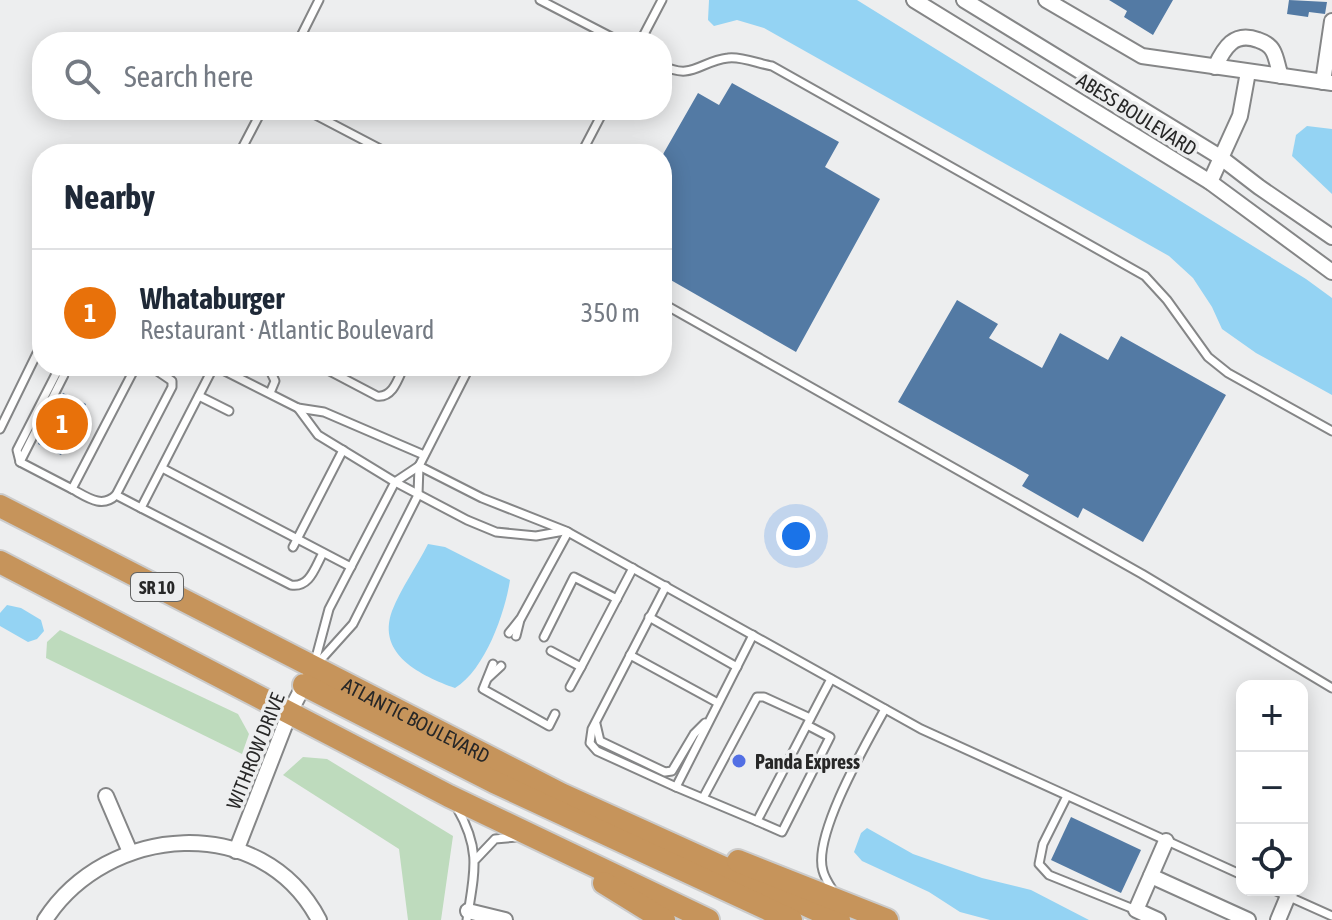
<!DOCTYPE html>
<html lang="en">
<head>
<meta charset="utf-8">
<style>
  body { margin:0; font-family:"Asap Condensed",sans-serif; background:#f6f6f7; color:#1f2937 }
  .controls { position:absolute; right:24px; bottom:24px; display:grid; overflow:hidden; border-radius:16px; box-shadow:0 4px 20px #0003 }
  .controls button { width:72px; height:72px; display:grid; place-items:center; padding:0; border:0; border-bottom:2px solid #e0e1e3; background:#fff; color:#1f2937; font:40px sans-serif }
  .you { position:absolute; left:796px; top:536px; width:28px; height:28px; margin:-20px; border:6px solid #fff; border-radius:50%; background:#1a73e8; box-shadow:0 0 0 12px #1a73e833 }
  .badge { display:grid; place-items:center; width:52px; height:52px; border-radius:50%; background:#526fe4; color:#fff; font-size:26px; font-weight:700 }
  .pin { position:absolute; translate:-50% -50%; border:4px solid #fff; box-shadow:0 2px 8px #0006 }
  .list { margin:0; padding:0; list-style:none }
  h2 { display:flex; justify-content:space-between; align-items:center; height:104px; margin:0; padding:0 32px; font-size:34px }
  h2 small { font-size:26px; font-weight:400; color:#747a83 }
  .list li { display:grid; grid-template-columns:52px 1fr auto; gap:24px; align-items:center; box-sizing:border-box; height:128px; padding:0 32px; border-top:2px solid #e0e1e3 }
  .list b { display:block; font-size:30px; white-space:nowrap }
  .list p { margin:0; font-size:26px; white-space:nowrap; color:#747a83 }
  .list em { font-size:26px; font-style:normal; color:#747a83 }
  .icon { flex:none; width:44px; height:44px; fill:none; stroke:currentColor; stroke-width:2; stroke-linecap:round; stroke-linejoin:round }
  .map { position:relative; flex:none; width:1332px; height:920px; overflow:hidden }
  .search { position:absolute; background:#fff; box-shadow:0 4px 20px #0003; left:32px; top:32px; width:640px; height:88px; display:flex; align-items:center; gap:20px; box-sizing:border-box; padding:0 28px; border-radius:32px; color:#747a83; font-size:30px }
  .panel { position:absolute; background:#fff; box-shadow:0 4px 20px #0003; left:32px; top:144px; width:640px; height:232px; border-radius:32px }
  .map>svg:first-child { display:block }
  .green { fill:#bedbbd }
  .water { fill:#94d3f3 }
  .building { fill:#537aa4 }
  .lines { fill:none; stroke-linecap:round; stroke-linejoin:round }
  .service-casing { stroke:#858687; stroke-width:11 }
  .minor-casing { stroke:#858687; stroke-width:18 }
  .trunk-casing { stroke:#cbcbcb; stroke-width:26 }
  .service { stroke:#fff; stroke-width:7 }
  .minor { stroke:#fff; stroke-width:14 }
  .trunk { stroke:#c6945b; stroke-width:22 }
  .poi-dot { fill:#526fe4; stroke:#edeeef; stroke-width:3 }
  .labels { text-anchor:middle; dominant-baseline:central; stroke-width:7; stroke-linejoin:round; paint-order:stroke }
  .shield { fill:#edeeef; stroke:#626363; stroke-width:2 }
  .shield-label { font-size:18px; font-weight:bold; fill:#272727 }
  .street-label { font-size:20px; fill:#272727; stroke:#edeeef }
  .poi-label { font-size:20px; font-weight:bold; fill:#272727; stroke:#edeeef; text-anchor:start }
</style>
</head>
<body>
<div class="map">
<svg width="1332" height="920" viewBox="0 0 1332 920">
  <rect width="100%" height="100%" fill="#edeeef"/>
  <!-- green -->
  <g class="green">
    <polygon points="60,630 238,714 249,734 242,754 46,658 47,642"/>
    <polygon points="303,757 327,759 453,836 441,920 408,920 399,849 283,775"/>
  </g>
  <!-- water -->
  <g class="water">
    <polygon points="709,0 857,0 1306,279 1332,298 1332,395 1256,353 1222,329 1212,307 1193,278 1169,256 764,28 737,20 714,26 708,20"/>
    <polygon points="1307,126 1332,129 1332,194 1292,156 1296,135"/>
    <path d="M428 544 445 547 510 580C505 613 485 670 455 688 422 676 376 655 392 611 401 588 417 566 428 544Z"/>
    <polygon points="7,605 21,608 41,620 44,631 37,639 28,642 0,626 0,613"/>
    <polygon points="867,828 913,854 982,878 1031,890 1089,920 990,920 960,912 929,892 862,861 854,852 861,833"/>
  </g>
  <!-- building -->
  <g class="building">
    <polygon points="1109,0 1173,0 1153,35 1124,17 1127,11"/>
    <polygon points="1289,0 1327,2 1325,14 1309,12 1308,17 1287,14"/>
    <polygon points="732,83 839,142 825,167 880,199 796,352 662,275 662,156 698,93 719,105"/>
    <polygon points="957,300 998,324 989,338 1042,368 1060,333 1108,360 1121,336 1226,395 1143,542 1083,508 1078,518 1022,486 1029,475 898,402"/>
    <polygon points="63,393 86,404 61,455 38,444"/>
    <polygon points="1071,817 1141,850 1121,893 1051,860"/>
  </g>
  <g class="lines">
    <!-- service casing -->
    <g class="service-casing">
      <g id="service">
        <polyline points="540,0 621,42"/>
        <polyline points="298,42 319,0"/>
        <polyline points="640,42 662,0"/>
        <path d="M662 65C692 81 700 61 728 58 741 56 759 64 772 66L1145 276 1167 300 1208 357 1228 373 1332 431"/>
        <polyline points="306,110 390,154"/>
        <polyline points="239,154 262,110"/>
        <polyline points="581,154 604,110"/>
        <polyline points="662,303 1142,574 1332,688"/>
        <polyline points="60,366 17,450 20,462 72,489 136,366"/>
        <path d="M214 366 141 508 291 585C310 588 315 567 323 553"/>
        <polyline points="215,366 298,408 324,412 424,455"/>
        <polyline points="268,366 275,381 270,393"/>
        <path d="M320 366 377 396C393 398 398 379 404 366"/>
        <polyline points="199,396 229,411"/>
        <polyline points="298,408 318,435 395,482 467,520 496,532 536,536 564,531"/>
        <polyline points="0,429 42,343"/>
        <polyline points="20,462 64,375"/>
        <polyline points="419,466 482,498 566,531 921,729 1242,875"/>
        <polyline points="162,468 351,567"/>
        <path d="M72 489C87 497 102 509 116 495L172 387V381L150 366"/>
        <polyline points="116,495 141,508"/>
        <polyline points="293,547 343,450"/>
        <polyline points="666,586 592,729 590,743 597,751 676,787 753,635"/>
        <polyline points="649,617 737,667"/>
        <polyline points="509,633 521,618 568,532"/>
        <polyline points="516,636 520,620"/>
        <polyline points="544,637 574,577 617,599"/>
        <polyline points="551,651 581,667 633,568"/>
        <polyline points="630,655 718,703"/>
        <polyline points="317,664 353,624 418,495 419,466 470,366"/>
        <polyline points="493,664 483,689 549,726 555,714"/>
        <polyline points="314,665 329,609 395,482 419,466"/>
        <polyline points="488,678 501,666"/>
        <polyline points="570,687 581,667"/>
        <polyline points="596,724 600,741 665,772 672,771 694,734 705,723"/>
        <polyline points="807,725 830,737 782,832 757,821 822,696 831,679"/>
        <polyline points="676,787 757,821"/>
        <polyline points="1067,796 1043,844 1039,864 1049,875 1136,910"/>
        <polyline points="703,798 757,697 764,697 810,718"/>
        <path d="M457 808C482 851 474 874 467 920"/>
        <polyline points="476,859 495,839 517,837"/>
        <polyline points="1274,890 1332,916"/>
        <path d="M835 894C831 887 825 879 823 871 812 836 867 742 885 709"/>
      </g>
    </g>
    <!-- minor casing -->
    <g class="minor-casing">
      <g id="minor">
        <polyline points="914,0 1210,182 1332,272"/>
        <polyline points="964,0 1220,157 1259,187 1332,237"/>
        <polyline points="1046,0 1142,56 1332,83"/>
        <path d="M1215 67C1224 48 1234 31 1258 40 1264 42 1270 45 1273 51 1277 58 1278 69 1281 76"/>
        <polyline points="1323,82 1332,21"/>
        <polyline points="1210,182 1240,116 1248,72"/>
        <polyline points="106,796 130,852"/>
        <polyline points="236,851 290,712 307,679"/>
        <polyline points="1151,876 1248,920"/>
        <polyline points="468,911 505,920"/>
        <path d="M45 920C107 824 262 811 319 920"/>
        <polyline points="1158,920 1136,910 1166,841"/>
        <polyline points="1278,920 1288,896"/>
      </g>
    </g>
    <!-- trunk casing -->
    <g class="trunk-casing">
      <g id="trunk">
        <path id="s1" d="M0 506 561 794 839 920"/>
        <polyline points="0,562 449,796 708,920"/>
        <polyline points="304,685 494,782 791,920"/>
        <polyline points="738,861 887,920"/>
        <polyline points="604,883 664,920"/>
      </g>
    </g>
    <!-- service -->
    <use href="#service" class="service"/>
    <!-- minor -->
    <use href="#minor" class="minor"/>
    <!-- trunk -->
    <use href="#trunk" class="trunk"/>
  </g>
  <!-- markers -->
  <circle class="poi-dot" cx="739" cy="761" r="8"/>
  <g class="labels">
    <!-- shield labels -->
    <rect class="shield" x="131" y="573" width="52" height="28" rx="6"/>
    <g class="shield-label">
      <text x="157" y="587">SR 10</text>
    </g>
    <!-- street labels -->
    <g class="street-label">
      <text transform="translate(1137 114) rotate(32)">ABESS BOULEVARD</text>
      <text stroke="none"><textPath href="#s1" startOffset="468">ATLANTIC BOULEVARD</textPath></text>
      <text transform="translate(255 751) rotate(-68)">WITHROW DRIVE</text>
    </g>
    <!-- poi labels -->
    <g class="poi-label">
      <text x="755" y="761">Panda Express</text>
    </g>
  </g>
</svg>
<div class="controls">
<button>+</button>
<button>−</button>
<button><svg class="icon" aria-label="locate" viewBox="0 0 24 24"><circle cx="12" cy="12" r="6"/><path d="M12 2v4M12 18v4M2 12h4M18 12h4"/></svg></button>
</div>
<div class="you"></div>
<div class="pin badge" style="left:62px;top:424px;background:#e8710a">1</div>
<div class="search"><svg class="icon" aria-label="search" viewBox="0 0 24 24"><circle cx="10" cy="10" r="6"/><path d="M15 15l6 6"/></svg>Search here</div>
<section class="panel">
<h2>Nearby<small></small></h2>
<ul class="list">
<li><span class="badge" style="background:#e8710a">1</span><div><b>Whataburger</b><p>Restaurant · Atlantic Boulevard</p></div><em>350 m</em></li>
</ul>
</section>
</div>
</body>
</html>
